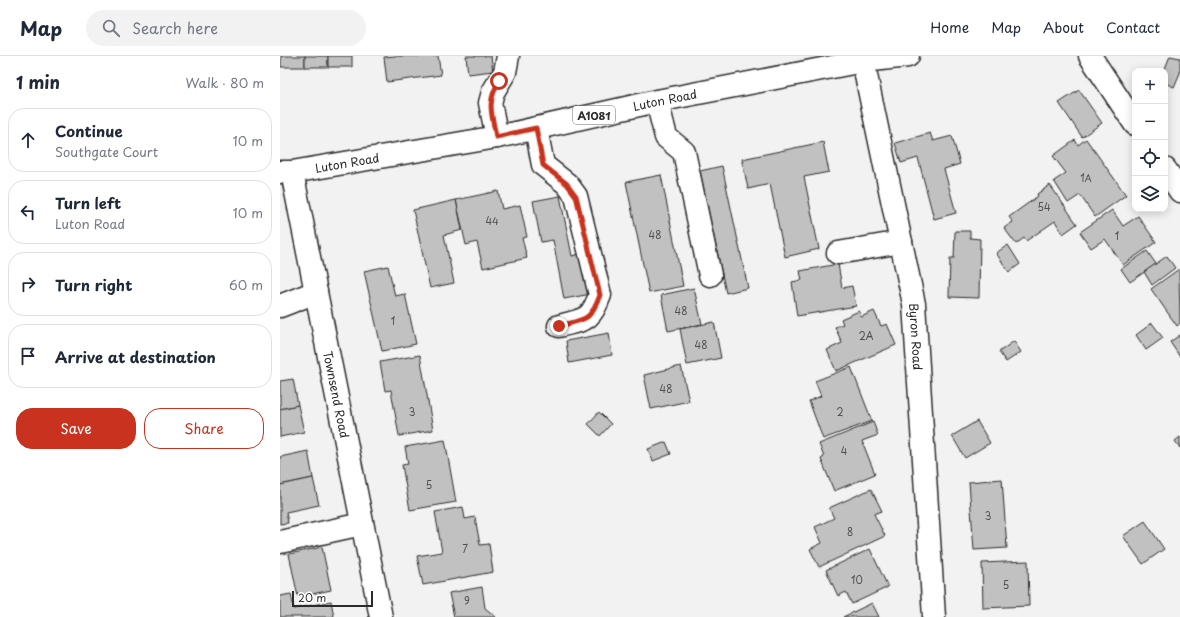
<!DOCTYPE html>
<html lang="en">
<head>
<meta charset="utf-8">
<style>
  body { margin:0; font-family:"Playpen Sans",sans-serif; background:#f2f2f3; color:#1f2937 }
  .controls { position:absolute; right:12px; top:12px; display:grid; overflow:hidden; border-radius:8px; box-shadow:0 2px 10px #0003 }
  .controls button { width:36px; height:36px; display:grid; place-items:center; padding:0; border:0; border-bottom:1px solid #e0e1e3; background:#fff; color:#1f2937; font:20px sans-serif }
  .scale { position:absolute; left:12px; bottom:10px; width:81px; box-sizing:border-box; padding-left:4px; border:2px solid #2b2b2b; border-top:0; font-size:11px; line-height:14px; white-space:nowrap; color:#2b2b2b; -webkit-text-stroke:3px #fff; paint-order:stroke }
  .stop { position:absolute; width:12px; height:12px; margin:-9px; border:3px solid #c8321e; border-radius:50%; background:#fff }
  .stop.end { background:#c8321e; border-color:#fff; box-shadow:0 1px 4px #0008 }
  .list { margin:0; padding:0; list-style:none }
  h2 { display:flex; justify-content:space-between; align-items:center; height:52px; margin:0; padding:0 16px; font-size:17px }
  h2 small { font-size:13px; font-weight:400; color:#747a83 }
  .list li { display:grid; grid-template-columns:26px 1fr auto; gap:12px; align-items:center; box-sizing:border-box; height:64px; margin:0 8px 8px; padding:0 8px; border:1px solid #e0e1e3; border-radius:16px }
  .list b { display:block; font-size:15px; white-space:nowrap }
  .list p { margin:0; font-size:13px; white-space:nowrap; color:#747a83 }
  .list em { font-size:13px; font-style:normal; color:#747a83 }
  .actions { display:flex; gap:8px; padding:12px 16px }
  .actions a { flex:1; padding:9px 0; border:1px solid #c8321e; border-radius:16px; text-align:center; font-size:14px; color:#c8321e }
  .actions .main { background:#c8321e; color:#fff }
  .icon { flex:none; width:22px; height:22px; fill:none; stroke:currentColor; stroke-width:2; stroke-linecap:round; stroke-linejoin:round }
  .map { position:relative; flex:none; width:900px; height:561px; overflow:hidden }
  header { display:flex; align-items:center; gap:24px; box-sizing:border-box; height:56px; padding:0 20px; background:#fff; border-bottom:1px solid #e0e1e3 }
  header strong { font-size:19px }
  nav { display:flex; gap:22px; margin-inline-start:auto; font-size:14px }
  .search { width:280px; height:36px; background:#f2f2f3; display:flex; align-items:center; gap:10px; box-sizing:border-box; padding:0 14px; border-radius:22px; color:#747a83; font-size:15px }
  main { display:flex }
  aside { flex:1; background:#fff }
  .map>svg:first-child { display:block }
  .building { fill:#c1c1c1; stroke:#2b2b2b }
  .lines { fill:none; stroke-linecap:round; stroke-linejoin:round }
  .minor-casing { stroke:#2b2b2b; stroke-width:25 }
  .major-casing { stroke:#2b2b2b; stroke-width:25 }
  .minor { stroke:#fff; stroke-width:22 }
  .major { stroke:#fff; stroke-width:22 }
  .route { stroke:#c8321e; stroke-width:5 }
  .labels { text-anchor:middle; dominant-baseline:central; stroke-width:4; stroke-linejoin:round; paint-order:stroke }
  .number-label { font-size:10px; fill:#505050 }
  .shield { fill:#fff; stroke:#6b6b6b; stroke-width:1 }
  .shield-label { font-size:11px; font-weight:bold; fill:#2b2b2b }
  .street-label { font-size:12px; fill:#2b2b2b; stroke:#fff }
</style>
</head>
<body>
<header>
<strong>Map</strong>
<div class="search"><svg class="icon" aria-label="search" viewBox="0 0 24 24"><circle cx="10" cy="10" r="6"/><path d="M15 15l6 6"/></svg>Search here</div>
<nav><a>Home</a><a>Map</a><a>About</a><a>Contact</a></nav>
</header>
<main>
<aside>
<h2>1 min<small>Walk · 80 m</small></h2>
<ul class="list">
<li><svg class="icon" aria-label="ahead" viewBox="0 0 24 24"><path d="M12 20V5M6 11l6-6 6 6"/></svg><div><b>Continue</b><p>Southgate Court</p></div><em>10 m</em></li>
<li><svg class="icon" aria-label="left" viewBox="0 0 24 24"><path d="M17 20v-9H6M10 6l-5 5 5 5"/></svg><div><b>Turn left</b><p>Luton Road</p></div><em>10 m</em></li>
<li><svg class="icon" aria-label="right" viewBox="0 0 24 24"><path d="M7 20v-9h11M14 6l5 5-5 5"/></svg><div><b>Turn right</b></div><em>60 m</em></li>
<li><svg class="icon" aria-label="arrive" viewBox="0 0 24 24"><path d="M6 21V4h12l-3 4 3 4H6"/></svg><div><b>Arrive at destination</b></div></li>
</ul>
<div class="actions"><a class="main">Save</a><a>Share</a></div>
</aside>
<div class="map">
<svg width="900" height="561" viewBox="0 0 900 561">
  <rect width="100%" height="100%" fill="#f2f2f2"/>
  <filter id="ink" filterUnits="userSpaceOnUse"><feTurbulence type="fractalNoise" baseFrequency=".025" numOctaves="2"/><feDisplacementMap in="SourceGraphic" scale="8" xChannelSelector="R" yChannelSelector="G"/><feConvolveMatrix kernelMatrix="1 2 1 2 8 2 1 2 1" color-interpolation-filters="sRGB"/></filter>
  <g filter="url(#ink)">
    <!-- building -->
    <g class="building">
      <rect x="1" y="0" width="24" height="11"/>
      <rect x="25" y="0" width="23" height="11"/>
      <rect x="48" y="0" width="24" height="11"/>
      <polygon points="115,0 158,0 161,19 107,26 104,1"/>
      <polygon points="186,0 211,0 213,15 188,18"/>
      <polygon points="890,0 900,2 900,17 894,31 885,27 884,15"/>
      <polygon points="799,34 822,67 802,81 779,47"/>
      <polygon points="650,77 653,85 672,80 680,108 664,113 676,157 654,163 638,102 621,107 615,87"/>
      <polygon points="806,83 846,139 815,161 800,139 788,147 774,125 786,117 773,100 795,84 798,89"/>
      <polygon points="543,86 549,116 524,121 539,193 505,201 490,128 468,133 462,103"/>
      <polygon points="442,110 468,232 446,237 420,115"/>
      <polygon points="381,119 403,230 369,237 346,126"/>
      <polygon points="770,129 797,168 783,178 775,165 746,185 744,182 736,188 724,172 733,166 729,161 758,140 757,138"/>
      <polygon points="218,135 222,153 240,149 247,181 242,182 247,202 203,212 197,186 186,189 176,144"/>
      <polygon points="280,140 292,200 303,197 311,238 284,243 273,184 261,186 253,145"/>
      <polygon points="176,144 182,174 164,179 174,227 150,232 133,154"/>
      <polygon points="832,154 843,170 858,160 876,186 843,209 825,183 811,192 800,176"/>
      <polygon points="675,175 690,175 690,182 700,183 699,242 669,241 670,202 674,202"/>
      <polygon points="728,189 740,208 729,216 716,197"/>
      <polygon points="867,195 876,208 850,226 841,213"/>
      <polygon points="887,200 895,212 872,229 864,216"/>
      <polygon points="558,208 562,232 572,230 576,250 517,260 512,226 522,224 520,215"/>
      <polygon points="108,210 115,240 125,238 136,288 102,295 84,215"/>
      <polygon points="899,213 900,267 897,270 871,233"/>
      <polygon points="414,232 422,268 388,275 381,239"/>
      <polygon points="579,255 581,261 594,255 601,270 607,268 616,289 556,315 547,294 562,287 555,271 563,268 561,263"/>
      <polygon points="434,266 441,302 407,309 400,273"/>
      <polygon points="872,267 883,282 866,294 856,279"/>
      <polygon points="329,277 332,299 289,307 286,285"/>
      <polygon points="900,279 900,301 890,286"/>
      <polygon points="734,285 741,296 726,306 719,296"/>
      <polygon points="140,299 153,374 119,380 111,334 105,335 100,306"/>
      <polygon points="401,310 409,345 371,353 364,319"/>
      <polygon points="571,311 592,365 543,383 529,345 541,340 535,325"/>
      <polygon points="13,323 18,349 0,353 0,325"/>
      <polygon points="18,349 24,376 0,381 0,353"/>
      <polygon points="319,356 331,368 320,380 308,368"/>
      <polygon points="697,365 710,387 685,402 672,380"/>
      <polygon points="593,366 598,379 582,385 595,418 554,435 541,403 544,401 539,388"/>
      <polygon points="900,381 900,392 895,385"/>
      <polygon points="165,384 176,446 130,454 122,409 128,408 125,391"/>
      <polygon points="386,386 391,398 373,405 368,393"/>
      <polygon points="28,395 33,422 0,429 0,401"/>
      <polygon points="33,422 39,449 6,456 8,467 0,468 0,429"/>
      <polygon points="722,423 727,492 694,494 689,426"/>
      <polygon points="591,433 602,455 594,458 605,480 539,511 530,493 542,487 535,471 554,462 549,452"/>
      <polygon points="183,451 185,463 195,461 200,489 209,488 213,516 143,529 137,500 162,496 155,456"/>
      <polygon points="865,465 884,493 863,508 843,480"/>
      <polygon points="42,491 51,534 18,541 9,498"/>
      <polygon points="590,493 608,531 572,548 566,536 558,540 546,514"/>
      <polygon points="748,505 749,550 703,552 702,507"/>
      <polygon points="202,531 205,552 216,561 174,561 169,537"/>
      <polygon points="11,538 14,553 51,545 54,561 0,561 0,540"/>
      <polygon points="592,547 599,561 563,561"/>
    </g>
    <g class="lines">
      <!-- minor casing -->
      <g class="minor-casing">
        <g id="minor">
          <polyline points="810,0 855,68"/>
          <path id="s1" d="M583 5 634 248 654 561"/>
          <polyline points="377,45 386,81 404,96 430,219"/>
          <path d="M256 72 263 109 287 128 296 140 320 239C310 266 305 263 279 270"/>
          <polyline points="217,81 210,47 213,36 225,16 228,0"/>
          <polyline points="885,113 900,135"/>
          <path id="s2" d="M12 116 101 561"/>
          <polyline points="558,197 621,186"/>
          <polyline points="0,250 36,236"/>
          <polyline points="0,486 82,468"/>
        </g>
      </g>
      <!-- major casing -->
      <g class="major-casing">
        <g id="major">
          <path id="s3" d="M0 116H12L217 81 377 45 583 5 628 0"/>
        </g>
      </g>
      <!-- minor -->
      <use href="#minor" class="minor"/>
      <!-- major -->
      <use href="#major" class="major"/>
    </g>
  </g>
  <g class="lines" filter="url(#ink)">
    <!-- route -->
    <path class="route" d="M219 25C206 48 212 57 216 81L256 72 263 109 287 128 296 140 320 239C310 266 305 263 279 270"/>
  </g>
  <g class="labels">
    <!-- number labels -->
    <g class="number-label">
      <text x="806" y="121">1A</text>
      <text x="764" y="150">54</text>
      <text x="212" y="164">44</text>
      <text x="375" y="178">48</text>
      <text x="837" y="179">1</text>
      <text x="401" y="254">48</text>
      <text x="113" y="264">1</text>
      <text x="586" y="279">2A</text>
      <text x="421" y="288">48</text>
      <text x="386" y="332">48</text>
      <text x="132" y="355">3</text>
      <text x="560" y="355">2</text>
      <text x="564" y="394">4</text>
      <text x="149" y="428">5</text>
      <text x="708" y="459">3</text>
      <text x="570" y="475">8</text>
      <text x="185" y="492">7</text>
      <text x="577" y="523">10</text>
      <text x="726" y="528">5</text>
      <text x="187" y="544">9</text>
    </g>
    <!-- shield labels -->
    <rect class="shield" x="293" y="50" width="42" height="18" rx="3"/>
    <g class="shield-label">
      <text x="314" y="59">A1081</text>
    </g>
    <!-- street labels -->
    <g class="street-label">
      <text stroke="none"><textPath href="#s3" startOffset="392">Luton Road</textPath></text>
      <text stroke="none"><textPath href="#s3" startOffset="68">Luton Road</textPath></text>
      <text stroke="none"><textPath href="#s1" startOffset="281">Byron Road</textPath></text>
      <text stroke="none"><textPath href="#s2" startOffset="227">Townsend Road</textPath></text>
    </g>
  </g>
</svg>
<div class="controls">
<button>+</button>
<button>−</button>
<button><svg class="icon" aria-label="locate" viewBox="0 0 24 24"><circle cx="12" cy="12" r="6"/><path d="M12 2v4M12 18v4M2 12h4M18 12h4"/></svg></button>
<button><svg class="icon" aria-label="layers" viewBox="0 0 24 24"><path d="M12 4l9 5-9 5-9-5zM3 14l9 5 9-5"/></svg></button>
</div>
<div class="scale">20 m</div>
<div class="stop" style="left:219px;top:25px"></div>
<div class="stop end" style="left:279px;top:270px"></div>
</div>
</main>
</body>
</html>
